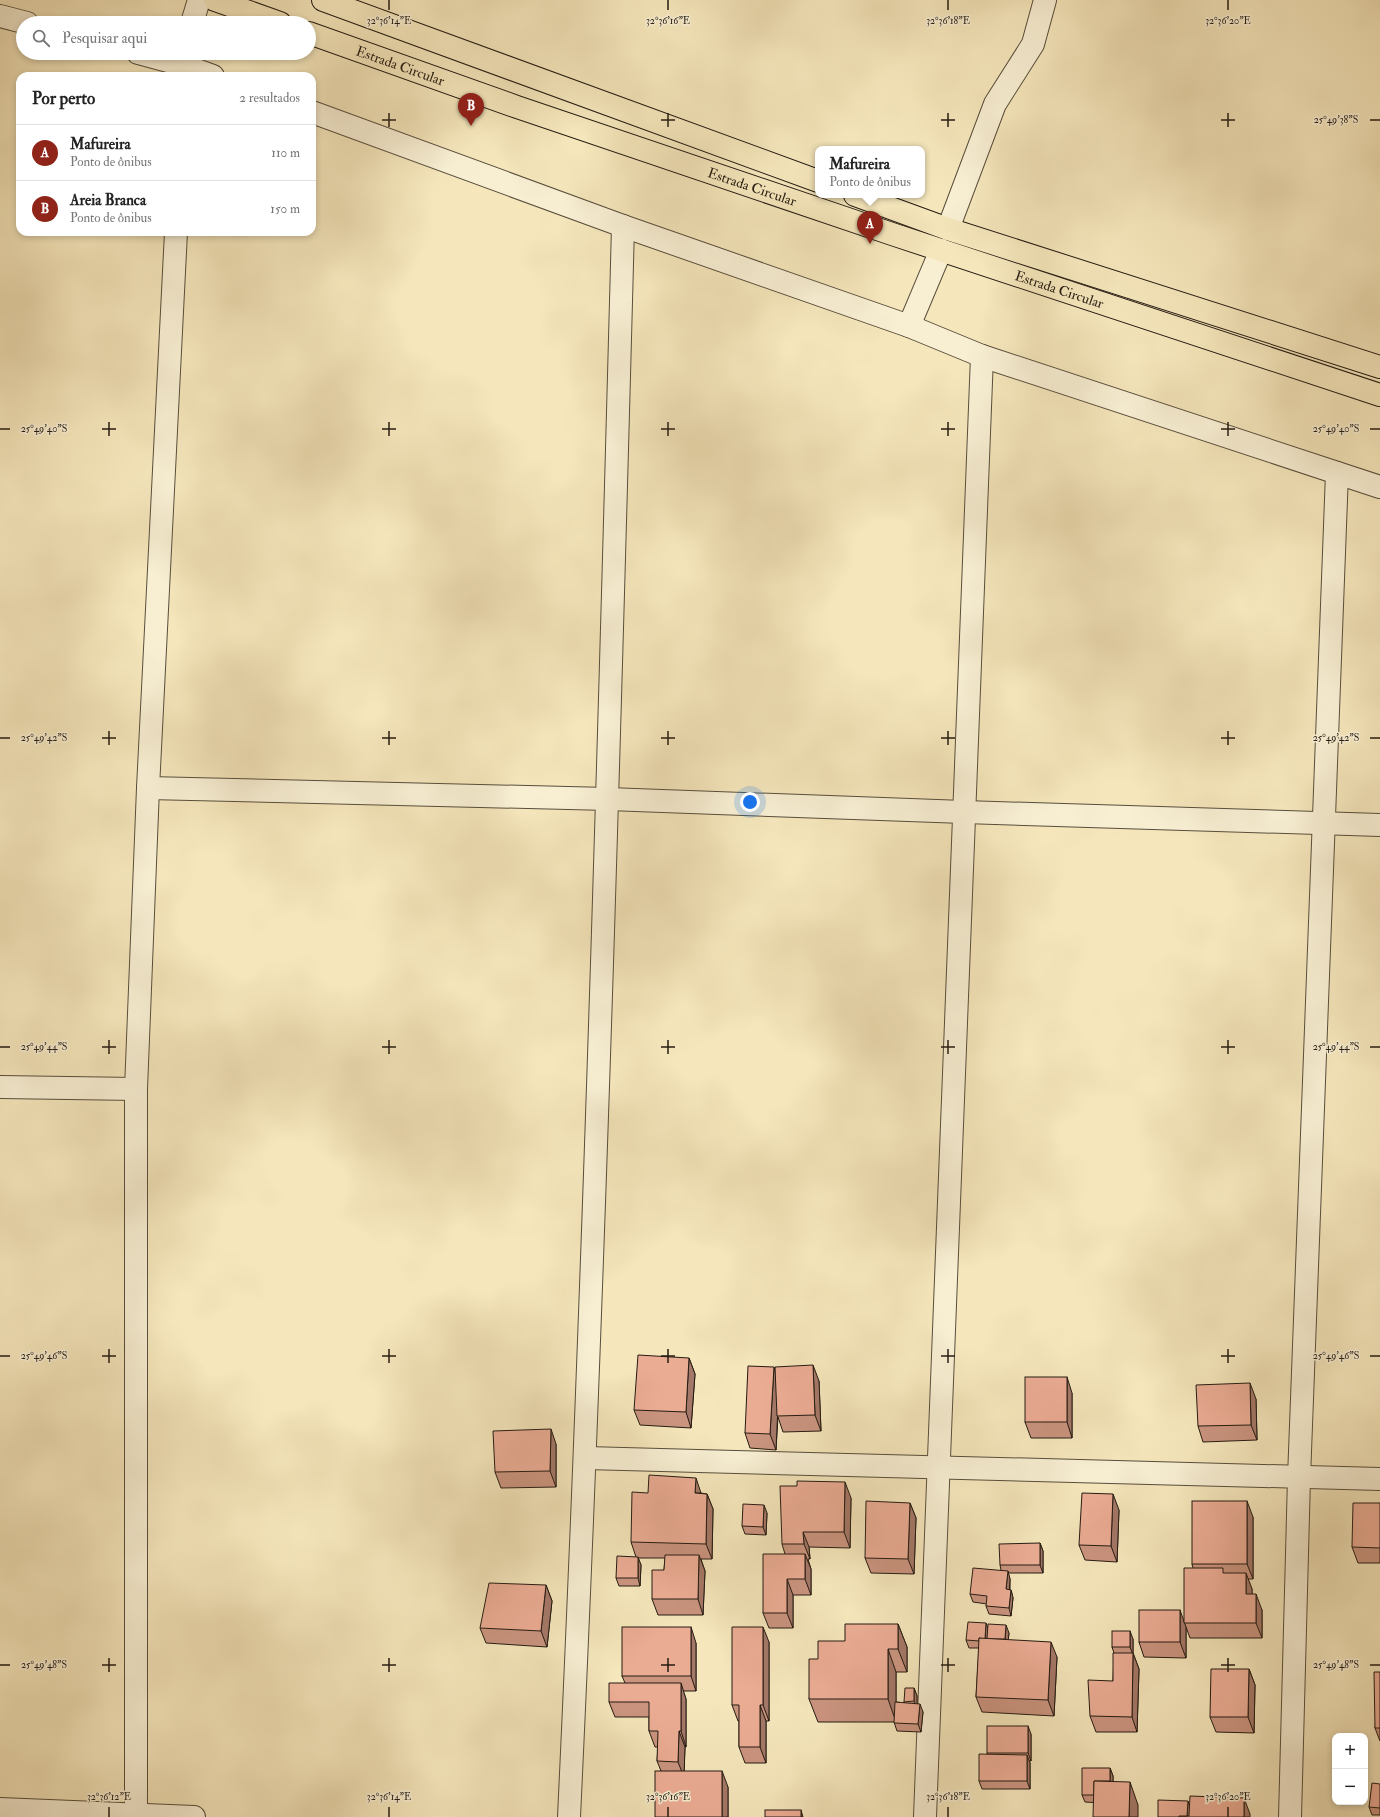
<!DOCTYPE html>
<html lang="pt">
<head>
<meta charset="utf-8">
<style>
  body { margin:0; font-family:"IM FELL Double Pica",serif; background:#f2f2f2; color:#222 }
  .controls { position:absolute; right:12px; bottom:12px; display:grid; overflow:hidden; border-radius:8px; box-shadow:0 2px 6px #0003 }
  .controls button { width:36px; height:36px; display:grid; place-items:center; padding:0; border:0; border-bottom:1px solid #e0e0e0; background:#fff; color:#222; font:20px sans-serif }
  .you { position:absolute; left:750px; top:802px; width:14px; height:14px; margin:-10px; border:3px solid #fff; border-radius:50%; background:#1a73e8; box-shadow:0 0 0 6px #1a73e833 }
  .badge { display:grid; place-items:center; width:26px; height:26px; border-radius:50%; background:#8f2418; color:#fff; font-size:13px; font-weight:700 }
  .pin { position:absolute; translate:-50% -33px; filter:drop-shadow(0 1px 2px #0008) }
  .pin::after { content:''; position:absolute; top:21px; width:14px; height:12px; background:inherit; clip-path:polygon(0 0,100% 0,50% 100%) }
  .popup { position:absolute; left:815px; top:146px; width:110px; height:52px; box-sizing:border-box; display:grid; place-content:center; border-radius:8px; background:#fff; filter:drop-shadow(0 1px 3px #0005); font-size:13px; white-space:nowrap; color:#767676 }
  .popup b { font-size:15px; color:#222 }
  .popup::after { content:''; position:absolute; left:50%; top:100%; margin-left:-8px; border:8px solid transparent; border-top-color:#fff }
  .list { margin:0; padding:0; list-style:none }
  h2 { display:flex; justify-content:space-between; align-items:center; height:52px; margin:0; padding:0 16px; font-size:17px }
  h2 small { font-size:13px; font-weight:400; color:#767676 }
  .list li { display:grid; grid-template-columns:26px 1fr auto; gap:12px; align-items:center; box-sizing:border-box; height:56px; padding:0 16px; border-top:1px solid #e0e0e0 }
  .list b { display:block; font-size:15px; white-space:nowrap }
  .list p { margin:0; font-size:13px; white-space:nowrap; color:#767676 }
  .list em { font-size:13px; font-style:normal; color:#767676 }
  .icon { flex:none; width:22px; height:22px; fill:none; stroke:currentColor; stroke-width:2; stroke-linecap:round; stroke-linejoin:round }
  .map { position:relative; flex:none; width:1380px; height:1817px; overflow:hidden }
  .search { position:absolute; background:#fff; box-shadow:0 2px 6px #0003; left:16px; top:16px; width:300px; height:44px; display:flex; align-items:center; gap:10px; box-sizing:border-box; padding:0 14px; border-radius:22px; color:#767676; font-size:15px }
  .panel { position:absolute; background:#fff; box-shadow:0 2px 6px #0003; left:16px; top:72px; width:300px; height:164px; border-radius:12px }
  .map>svg:first-child { display:block }
  .lines { fill:none; stroke-linecap:round; stroke-linejoin:round }
  .minor-casing { stroke:#584e3c; stroke-width:24 }
  .major-casing { stroke:#241b12; stroke-width:24 }
  .minor { stroke:#f8efd3; stroke-width:22 }
  .major { stroke:#f5e6bb; stroke-width:22 }
  .wall { fill:#ca947f; stroke:#241b12 }
  .shaded-wall { fill:#a47868; stroke:#241b12 }
  .building { fill:#ebac94; stroke:#241b12 }
  .ticks { fill:none; stroke:#241b12; stroke-width:1.5 }
  .labels { text-anchor:middle; dominant-baseline:central; stroke-width:3; stroke-linejoin:round; paint-order:stroke }
  .street-label { font-size:14px; fill:#241b12; stroke:#f8efd3 }
  .ticks-label { font-size:10px; text-anchor:middle; fill:#241b12; stroke:#f8efd3; stroke-width:3; stroke-linejoin:round; paint-order:stroke }
</style>
</head>
<body>
<div class="map">
<svg width="1380" height="1817" viewBox="0 0 1380 1817">
  <rect width="100%" height="100%" fill="#f5e6bb"/>
  <filter id="stains"><feTurbulence type="fractalNoise" baseFrequency=".005" numOctaves="4"/><feColorMatrix values="0 0 0 0 .2 0 0 0 0 .09 0 0 0 0 .02 0 0 0 .5 -.17"/></filter>
  <radialGradient id="worn" r=".72"><stop offset=".6" stop-color="#630" stop-opacity="0"/><stop offset="1" stop-color="#630" stop-opacity=".3"/></radialGradient>
  <g class="lines">
    <!-- minor casing -->
    <g class="minor-casing">
      <g id="minor">
        <polyline points="0,16 27,23"/>
        <polyline points="192,23 199,0"/>
        <polyline points="138,53 186,66 213,76"/>
        <polyline points="312,112 623,226 909,326 982,356 1380,487"/>
        <polyline points="948,229 995,104 1033,44 1045,0"/>
        <polyline points="909,326 941,250"/>
        <polyline points="148,788 608,799 964,812 1380,825"/>
        <polyline points="0,1087 136,1089"/>
        <polyline points="586,1458 1380,1479"/>
        <polyline points="0,1809 194,1817"/>
        <polyline points="136,1817 136,1089 148,788 176,232"/>
        <path d="M569 1817C594 1287 609 756 623 226"/>
        <polyline points="925,1817 982,356"/>
        <polyline points="1290,1817 1299,1478 1337,473"/>
      </g>
    </g>
    <!-- major casing -->
    <g class="major-casing">
      <g id="major">
        <polyline points="215,0 280,23"/>
        <polyline points="323,0 818,181"/>
        <path id="s1" d="M309 33 517 107 892 234 1380 395"/>
        <polyline points="855,195 948,229 1380,367"/>
      </g>
    </g>
    <!-- minor -->
    <use href="#minor" class="minor"/>
    <!-- major -->
    <use href="#major" class="major"/>
  </g>
  <!-- wall -->
  <g class="wall">
    <polygon points="689,1358 695,1374 691,1428 640,1425 634,1410"/>
    <polygon points="774,1367 775,1372 819,1381 821,1431 783,1432 778,1417 776,1450 750,1448 745,1433"/>
    <polygon points="1072,1393 1072,1438 1031,1438 1025,1422"/>
    <polygon points="1256,1399 1257,1440 1203,1442 1198,1426"/>
    <polygon points="556,1444 556,1487 501,1488 495,1472"/>
    <polygon points="701,1493 707,1494 713,1509 712,1559 701,1559 705,1571 703,1615 658,1615 652,1599 664,1570 665,1558 638,1558 641,1565 640,1586 619,1586 616,1578 636,1557 631,1542"/>
    <polygon points="851,1498 850,1548 809,1547 810,1559 808,1559 811,1569 811,1595 793,1595 793,1628 769,1628 763,1613 785,1554 782,1544"/>
    <polygon points="910,1503 916,1518 914,1574 871,1573 865,1558"/>
    <polygon points="1380,1503 1380,1563 1358,1563 1352,1547"/>
    <polygon points="1119,1510 1117,1562 1085,1560 1079,1545"/>
    <polygon points="767,1513 766,1535 745,1534 742,1526"/>
    <polygon points="1253,1517 1253,1579 1248,1579 1252,1589 1252,1594 1262,1610 1262,1638 1190,1638 1186,1627 1186,1658 1144,1657 1139,1642 1184,1622 1193,1568 1192,1564"/>
    <polygon points="1040,1543 1043,1551 1043,1573 1008,1573 1010,1579 1010,1590 1011,1590 1013,1598 1011,1616 989,1614 986,1606 987,1604 973,1602 970,1594 1001,1570 1000,1565"/>
    <polygon points="546,1585 552,1601 547,1647 486,1643 480,1628"/>
    <polygon points="898,1624 907,1647 907,1672 896,1672 896,1702 905,1703 904,1702 914,1688 917,1696 917,1704 923,1712 921,1732 897,1731 894,1722 818,1722 809,1699 818,1659"/>
    <polygon points="988,1628 1009,1633 1008,1640 1057,1657 1054,1716 982,1712 976,1697 979,1648 969,1648 966,1640"/>
    <polygon points="1133,1639 1133,1653 1139,1669 1137,1732 1096,1732 1090,1716 1113,1681 1114,1653 1112,1647"/>
    <polygon points="769,1642 769,1721 766,1721 766,1763 745,1763 739,1747 739,1721 738,1721 732,1705"/>
    <polygon points="696,1643 696,1691 683,1691 686,1699 686,1747 685,1747 684,1771 728,1787 728,1817 661,1771 657,1761 658,1747 655,1747 649,1731 649,1717 615,1717 609,1702 625,1683 622,1676"/>
    <polygon points="1249,1669 1255,1685 1254,1733 1216,1732 1210,1717"/>
    <polygon points="1380,1672 1380,1741 1375,1728"/>
    <polygon points="1031,1734 1031,1761 1029,1761 1030,1763 1030,1789 982,1789 979,1781 988,1755 987,1753"/>
    <polygon points="1110,1768 1113,1776 1113,1781 1138,1805 1085,1802 1082,1795"/>
    <polygon points="1380,1784 1380,1815 1372,1815 1369,1807"/>
  </g>
  <!-- shaded-wall -->
  <g class="shaded-wall">
    <polygon points="689,1358 695,1374 691,1428 686,1412"/>
    <polygon points="813,1365 819,1381 821,1431 815,1415"/>
    <polygon points="774,1367 779,1383 776,1450 770,1434"/>
    <polygon points="1067,1377 1072,1393 1072,1438 1067,1422"/>
    <polygon points="1250,1383 1256,1399 1257,1440 1251,1425"/>
    <polygon points="551,1429 556,1444 556,1487 550,1471"/>
    <polygon points="696,1478 701,1493 695,1493"/>
    <polygon points="845,1482 851,1498 850,1548 844,1532"/>
    <polygon points="707,1494 713,1509 712,1559 706,1544"/>
    <polygon points="1113,1494 1119,1510 1117,1562 1111,1546"/>
    <polygon points="1247,1501 1253,1517 1253,1579 1247,1564"/>
    <polygon points="910,1503 916,1518 914,1574 908,1559"/>
    <polygon points="764,1505 767,1513 766,1535 763,1527"/>
    <polygon points="803,1532 809,1547 810,1559 804,1544"/>
    <polygon points="1040,1543 1043,1551 1043,1573 1040,1565"/>
    <polygon points="805,1554 811,1569 811,1595 805,1579"/>
    <polygon points="699,1555 705,1571 703,1615 698,1599"/>
    <polygon points="638,1557 641,1565 640,1586 638,1578"/>
    <polygon points="1008,1571 1010,1579 1009,1597 1006,1589"/>
    <polygon points="1246,1573 1252,1589 1252,1610 1246,1594"/>
    <polygon points="787,1579 793,1595 793,1628 787,1613"/>
    <polygon points="546,1585 552,1601 547,1647 541,1631"/>
    <polygon points="1011,1590 1013,1598 1011,1616 1009,1608"/>
    <polygon points="1256,1594 1262,1610 1262,1638 1256,1623"/>
    <polygon points="1180,1610 1186,1627 1186,1658 1180,1642"/>
    <polygon points="986,1623 989,1631 987,1642 985,1641"/>
    <polygon points="898,1624 907,1647 907,1672 898,1649"/>
    <polygon points="1006,1625 1009,1633 1007,1651 1005,1643"/>
    <polygon points="691,1627 696,1643 696,1691 691,1676"/>
    <polygon points="763,1627 769,1642 769,1721 763,1705"/>
    <polygon points="1130,1631 1133,1639 1133,1655 1130,1647"/>
    <polygon points="1051,1642 1057,1657 1054,1716 1048,1700"/>
    <polygon points="888,1649 896,1672 896,1722 888,1699"/>
    <polygon points="1133,1653 1139,1669 1137,1732 1132,1717"/>
    <polygon points="1249,1669 1255,1685 1254,1733 1248,1717"/>
    <polygon points="681,1683 686,1699 686,1747 681,1731"/>
    <polygon points="914,1688 917,1696 917,1709 914,1701"/>
    <polygon points="920,1704 923,1712 921,1732 918,1724"/>
    <polygon points="760,1705 766,1721 766,1763 760,1747"/>
    <polygon points="1028,1726 1031,1734 1031,1761 1028,1753"/>
    <polygon points="679,1731 685,1747 684,1777 678,1762"/>
    <polygon points="1027,1755 1030,1763 1030,1789 1027,1781"/>
    <polygon points="1110,1768 1113,1776 1113,1802 1110,1795"/>
    <polygon points="722,1771 728,1787 728,1817 722,1817"/>
    <polygon points="1130,1782 1138,1805 1138,1817 1129,1817"/>
    <polygon points="1244,1798 1250,1814 1250,1817 1244,1817"/>
    <polygon points="1188,1801 1191,1809 1190,1817 1187,1817"/>
    <polygon points="801,1810 803,1817 801,1817"/>
  </g>
  <!-- building -->
  <g class="building">
    <polygon points="638,1355 689,1358 686,1412 634,1410"/>
    <polygon points="813,1365 815,1415 777,1416 775,1367"/>
    <polygon points="748,1366 774,1367 770,1434 745,1433"/>
    <rect x="1025" y="1377" width="42" height="45"/>
    <polygon points="1250,1383 1251,1425 1198,1426 1196,1385"/>
    <polygon points="551,1429 550,1471 495,1472 493,1431"/>
    <polygon points="649,1475 696,1478 695,1493 707,1494 706,1544 631,1542 632,1492 648,1493"/>
    <polygon points="797,1481 845,1482 844,1532 803,1532 804,1544 782,1544 780,1486 797,1486"/>
    <polygon points="1082,1493 1113,1494 1111,1546 1079,1545"/>
    <polygon points="866,1501 910,1503 908,1559 865,1558"/>
    <rect x="1192" y="1501" width="55" height="63"/>
    <polygon points="1353,1503 1380,1503 1380,1548 1352,1547"/>
    <polygon points="743,1504 764,1505 763,1527 742,1526"/>
    <polygon points="1040,1543 1040,1565 1000,1565 999,1544"/>
    <polygon points="763,1554 805,1554 805,1579 787,1579 787,1613 763,1613"/>
    <polygon points="665,1555 699,1555 698,1599 652,1599 652,1570 664,1570"/>
    <polygon points="617,1556 638,1557 638,1578 616,1578"/>
    <polygon points="973,1568 1008,1571 1006,1589 1011,1590 1009,1608 986,1606 987,1596 970,1594"/>
    <polygon points="1184,1568 1223,1568 1223,1573 1246,1573 1246,1594 1256,1594 1256,1623 1184,1623"/>
    <polygon points="489,1583 546,1585 541,1631 480,1628"/>
    <rect x="1139" y="1610" width="41" height="32"/>
    <polygon points="968,1622 986,1623 985,1639 979,1638 979,1641 966,1640"/>
    <polygon points="845,1624 898,1624 898,1649 888,1649 888,1699 809,1699 809,1659 818,1659 818,1641 845,1641"/>
    <polygon points="988,1624 1006,1625 1005,1639 987,1639"/>
    <rect x="622" y="1627" width="69" height="49"/>
    <polygon points="732,1627 763,1627 763,1705 760,1705 760,1747 739,1747 739,1705 732,1705"/>
    <rect x="1112" y="1631" width="18" height="16"/>
    <polygon points="979,1638 1051,1642 1048,1700 976,1697"/>
    <polygon points="1113,1653 1133,1653 1132,1717 1090,1716 1088,1680 1113,1681"/>
    <polygon points="1211,1669 1249,1669 1248,1717 1210,1717"/>
    <polygon points="1374,1672 1380,1672 1380,1728 1375,1728"/>
    <polygon points="609,1683 681,1683 681,1731 679,1731 678,1762 657,1761 658,1731 649,1731 649,1702 609,1702"/>
    <polygon points="905,1688 914,1688 914,1701 904,1702"/>
    <polygon points="895,1702 920,1704 918,1724 894,1723"/>
    <rect x="987" y="1726" width="41" height="27"/>
    <polygon points="979,1754 1027,1755 1027,1781 979,1781"/>
    <polygon points="1082,1768 1110,1768 1110,1781 1094,1781 1094,1795 1082,1795"/>
    <rect x="655" y="1771" width="67" height="46"/>
    <polygon points="1094,1781 1130,1782 1129,1817 1093,1817"/>
    <polygon points="1372,1783 1380,1784 1380,1808 1369,1807"/>
    <polygon points="1190,1796 1244,1798 1244,1817 1179,1817 1179,1816 1189,1816"/>
    <polygon points="1158,1800 1188,1801 1187,1816 1179,1816 1179,1817 1158,1817"/>
    <rect x="765" y="1810" width="36" height="7"/>
  </g>
  <!-- ticks -->
  <path class="ticks" d="M389 0V10M668 0V10M948 0V10M1228 0V10M389 113V127M668 113V127M948 113V127M1228 113V127M382 120H396M661 120H675M941 120H955M1221 120H1235M1370 120H1380M109 422V436M389 422V436M668 422V436M948 422V436M1228 422V436M0 429H10M102 429H116M382 429H396M661 429H675M941 429H955M1221 429H1235M1370 429H1380M109 731V745M389 731V745M668 731V745M948 731V745M1228 731V745M0 738H10M102 738H116M382 738H396M661 738H675M941 738H955M1221 738H1235M1370 738H1380M109 1040V1054M389 1040V1054M668 1040V1054M948 1040V1054M1228 1040V1054M0 1047H10M102 1047H116M382 1047H396M661 1047H675M941 1047H955M1221 1047H1235M1370 1047H1380M109 1349V1363M389 1349V1363M668 1349V1363M948 1349V1363M1228 1349V1363M0 1356H10M102 1356H116M382 1356H396M661 1356H675M941 1356H955M1221 1356H1235M1370 1356H1380M109 1658V1672M389 1658V1672M668 1658V1672M948 1658V1672M1228 1658V1672M0 1665H10M102 1665H116M382 1665H396M661 1665H675M941 1665H955M1221 1665H1235M1370 1665H1380M109 1807V1817M389 1807V1817M668 1807V1817M948 1807V1817M1228 1807V1817"/>
  <g class="labels">
    <!-- street labels -->
    <g class="street-label">
      <text stroke="none"><textPath href="#s1" startOffset="97">Estrada Circular</textPath></text>
      <text stroke="none"><textPath href="#s1" startOffset="469">Estrada Circular</textPath></text>
      <text stroke="none"><textPath href="#s1" startOffset="793">Estrada Circular</textPath></text>
    </g>
  </g>
  <g class="ticks-label">
    <text x="389" y="24">32°36'14"E</text>
    <text x="668" y="24">32°36'16"E</text>
    <text x="948" y="24">32°36'18"E</text>
    <text x="1228" y="24">32°36'20"E</text>
    <text x="1336" y="123">25°49'38"S</text>
    <text x="44" y="432">25°49'40"S</text>
    <text x="1336" y="432">25°49'40"S</text>
    <text x="44" y="741">25°49'42"S</text>
    <text x="1336" y="741">25°49'42"S</text>
    <text x="44" y="1050">25°49'44"S</text>
    <text x="1336" y="1050">25°49'44"S</text>
    <text x="44" y="1359">25°49'46"S</text>
    <text x="1336" y="1359">25°49'46"S</text>
    <text x="44" y="1668">25°49'48"S</text>
    <text x="1336" y="1668">25°49'48"S</text>
    <text x="109" y="1800">32°36'12"E</text>
    <text x="389" y="1800">32°36'14"E</text>
    <text x="668" y="1800">32°36'16"E</text>
    <text x="948" y="1800">32°36'18"E</text>
    <text x="1228" y="1800">32°36'20"E</text>
  </g>
  <rect width="100%" height="100%" filter="url(#stains)"/>
  <rect width="100%" height="100%" fill="url(#worn)"/>
</svg>
<div class="controls">
<button>+</button>
<button>−</button>
</div>
<div class="you"></div>
<div class="pin badge" style="left:870px;top:244px">A</div>
<div class="popup"><b>Mafureira</b>Ponto de ônibus</div>
<div class="pin badge" style="left:471px;top:126px">B</div>
<div class="search"><svg class="icon" aria-label="search" viewBox="0 0 24 24"><circle cx="10" cy="10" r="6"/><path d="M15 15l6 6"/></svg>Pesquisar aqui</div>
<section class="panel">
<h2>Por perto<small>2 resultados</small></h2>
<ul class="list">
<li><span class="badge">A</span><div><b>Mafureira</b><p>Ponto de ônibus</p></div><em>110 m</em></li>
<li><span class="badge">B</span><div><b>Areia Branca</b><p>Ponto de ônibus</p></div><em>150 m</em></li>
</ul>
</section>
</div>
</body>
</html>
